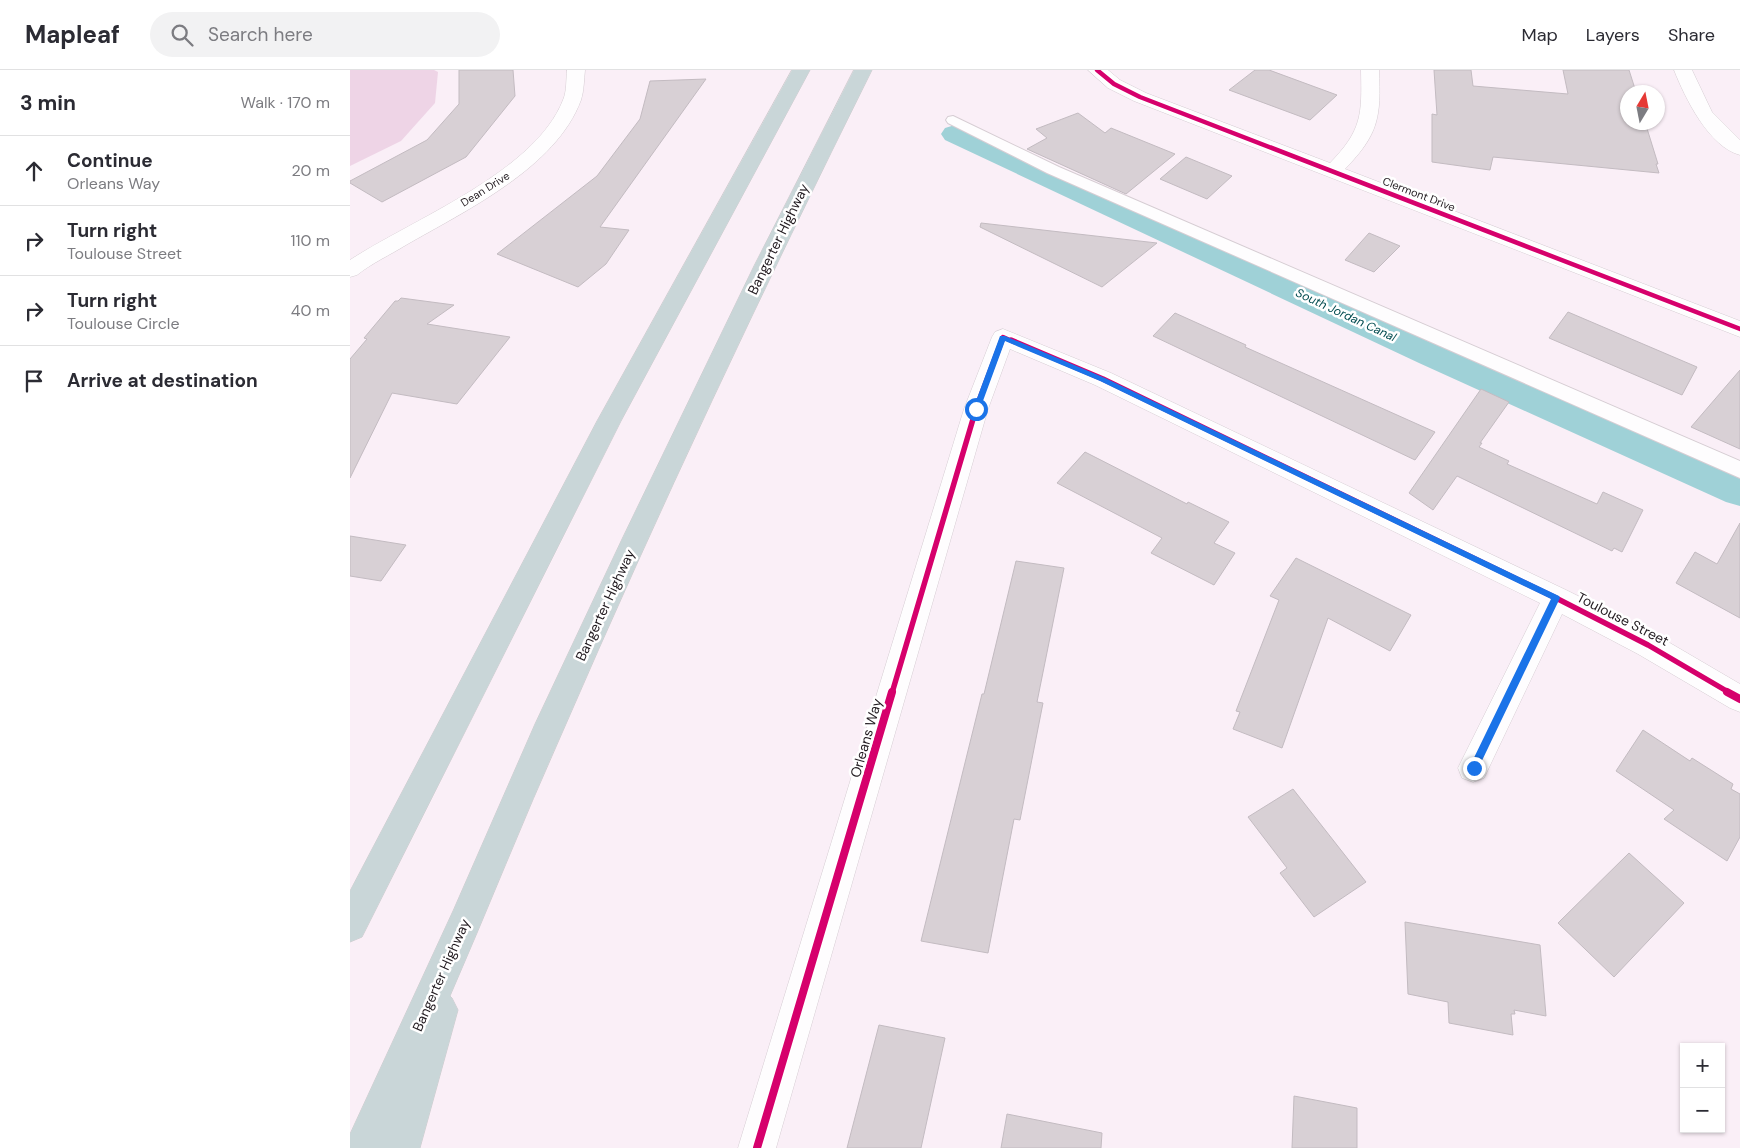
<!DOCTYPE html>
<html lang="en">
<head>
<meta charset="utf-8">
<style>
  body { margin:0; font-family:"DM Sans",sans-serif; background:#f2f2f3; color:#2b2b33 }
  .controls { position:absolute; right:15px; bottom:15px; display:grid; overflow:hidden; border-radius:0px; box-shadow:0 1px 4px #0004 }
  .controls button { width:45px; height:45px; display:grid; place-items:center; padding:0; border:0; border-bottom:1px solid #e1e1e2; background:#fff; color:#2b2b33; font:25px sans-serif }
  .compass { position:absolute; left:1270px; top:15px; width:45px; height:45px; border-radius:50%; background:#fff; box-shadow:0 1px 4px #0004; rotate:10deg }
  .stop { position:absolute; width:15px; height:15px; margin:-11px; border:4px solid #1a73e8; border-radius:50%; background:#fff }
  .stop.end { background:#1a73e8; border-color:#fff; box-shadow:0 1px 5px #0008 }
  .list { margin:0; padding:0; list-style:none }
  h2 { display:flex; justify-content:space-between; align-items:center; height:65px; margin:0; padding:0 20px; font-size:21px }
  h2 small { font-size:16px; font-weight:400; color:#7c7c81 }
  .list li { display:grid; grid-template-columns:32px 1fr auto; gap:15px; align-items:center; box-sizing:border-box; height:70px; padding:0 20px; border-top:1px solid #e1e1e2 }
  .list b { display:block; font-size:19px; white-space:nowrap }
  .list p { margin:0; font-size:16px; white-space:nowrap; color:#7c7c81 }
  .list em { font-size:16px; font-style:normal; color:#7c7c81 }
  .icon { flex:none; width:28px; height:28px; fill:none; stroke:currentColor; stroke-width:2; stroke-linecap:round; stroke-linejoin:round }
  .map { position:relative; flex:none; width:1390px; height:1078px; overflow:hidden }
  header { display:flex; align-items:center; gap:30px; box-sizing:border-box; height:70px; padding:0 25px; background:#fff; border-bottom:1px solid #e1e1e2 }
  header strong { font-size:24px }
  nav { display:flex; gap:28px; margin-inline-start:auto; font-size:18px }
  .search { width:350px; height:45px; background:#f2f2f3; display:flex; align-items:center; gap:12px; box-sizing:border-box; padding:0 18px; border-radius:28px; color:#7c7c81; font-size:19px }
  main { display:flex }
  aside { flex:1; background:#fff }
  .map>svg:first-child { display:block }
  .green { fill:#eed4e6 }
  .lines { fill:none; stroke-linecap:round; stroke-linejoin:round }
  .canal { fill:#9fd1d7; fill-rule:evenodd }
  .building { fill:#d8d0d5; stroke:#c3bbc1 }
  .service-casing { stroke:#d6cdd3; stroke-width:2 }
  .minor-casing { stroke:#d6cdd3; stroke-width:1 }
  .motorway-casing { stroke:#d1cccf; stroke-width:1 }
  .service { fill:#fefdfe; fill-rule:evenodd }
  .minor { fill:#fefdfe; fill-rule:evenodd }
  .motorway { fill:#c9d6d8; fill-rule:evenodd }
  .cycleway-far2-casing { stroke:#fff; stroke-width:7 }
  .cycleway-far1-casing { stroke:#fff; stroke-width:9 }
  .cycleway-casing { stroke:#fff; stroke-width:11 }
  .cycleway-far2 { stroke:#d6006c; stroke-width:4.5 }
  .cycleway-far1 { stroke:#d6006c; stroke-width:5.5 }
  .cycleway { stroke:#d6006c; stroke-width:8 }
  .route { fill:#1a73e8 }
  .labels { text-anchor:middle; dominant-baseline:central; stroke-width:5; stroke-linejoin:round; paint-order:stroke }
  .far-street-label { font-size:11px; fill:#221b20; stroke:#fff }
  .far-water-label { font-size:12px; font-style:italic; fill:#024c50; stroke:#fff }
  .street-label { font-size:14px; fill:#221b20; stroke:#fff }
</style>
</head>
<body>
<header>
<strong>Mapleaf</strong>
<div class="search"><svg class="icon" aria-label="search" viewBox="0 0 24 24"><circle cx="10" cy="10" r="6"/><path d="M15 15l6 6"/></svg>Search here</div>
<nav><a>Map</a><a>Layers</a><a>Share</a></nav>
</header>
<main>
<aside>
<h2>3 min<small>Walk · 170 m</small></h2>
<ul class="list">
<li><svg class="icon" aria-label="ahead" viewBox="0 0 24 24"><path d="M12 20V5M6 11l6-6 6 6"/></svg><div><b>Continue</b><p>Orleans Way</p></div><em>20 m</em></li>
<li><svg class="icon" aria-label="right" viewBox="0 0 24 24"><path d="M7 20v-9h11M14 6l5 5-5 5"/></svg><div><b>Turn right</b><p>Toulouse Street</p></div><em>110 m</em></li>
<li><svg class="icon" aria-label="right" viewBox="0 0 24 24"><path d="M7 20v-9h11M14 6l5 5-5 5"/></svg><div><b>Turn right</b><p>Toulouse Circle</p></div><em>40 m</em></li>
<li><svg class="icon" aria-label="arrive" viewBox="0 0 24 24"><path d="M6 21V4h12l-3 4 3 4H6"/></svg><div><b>Arrive at destination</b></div></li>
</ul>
</aside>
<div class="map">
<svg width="1390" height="1078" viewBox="0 0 1390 1078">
  <rect width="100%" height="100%" fill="#faeff7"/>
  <!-- green -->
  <polygon class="green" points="0,0 84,0 88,2 85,33 51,71 0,96"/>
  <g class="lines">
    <!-- canal -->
    <polygon class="canal" points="605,55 615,58 1093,275 1390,404 1390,436 1376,432 1069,293 595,70 591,64 595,58"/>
  </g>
  <!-- building -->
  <g class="building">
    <polygon points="109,0 163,0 165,26 116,87 32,132 0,113 0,111 77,70 109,34"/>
    <polygon points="905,0 919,0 987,25 960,50 879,20"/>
    <polygon points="1084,0 1121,0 1123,16 1218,24 1213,0 1279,0 1286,22 1278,22 1278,52 1295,52 1308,94 1306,94 1309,103 1143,87 1140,100 1082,92 1082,44 1087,45"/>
    <polygon points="356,9 250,157 279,160 256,194 228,217 147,184 247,106 290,49 300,11"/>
    <polygon points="728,43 755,63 761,58 825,84 776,124 677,79 697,68 686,59"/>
    <polygon points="836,87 882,106 857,129 810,109"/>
    <polygon points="631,153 807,173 752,217 630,157"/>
    <polygon points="1019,163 1050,176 1024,202 995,190"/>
    <polygon points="51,228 104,235 77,254 160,267 107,334 42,323 0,408 0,289 17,269 14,268 45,231 48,231"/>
    <polygon points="1218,242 1347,297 1332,325 1199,268"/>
    <polygon points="825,243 896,275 895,277 1085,362 1065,390 803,266"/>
    <polygon points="1390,300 1390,379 1341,357"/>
    <polygon points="1131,319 1159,332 1130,373 1132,373 1129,377 1159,391 1157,394 1247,434 1253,422 1293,440 1272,482 1264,478 1262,481 1107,406 1083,440 1059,423"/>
    <polygon points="735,382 837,434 838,432 879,452 864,473 885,483 864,515 801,483 812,468 707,413"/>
    <polygon points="1390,453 1390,548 1326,513 1345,482 1367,494"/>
    <polygon points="0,466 56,475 31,511 0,506"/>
    <polygon points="946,488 1061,545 1040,581 978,548 932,678 883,659 890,642 886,641 929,530 920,526"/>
    <polygon points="666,491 714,498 687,632 693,633 670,750 664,749 638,883 571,871 632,624 634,624"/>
    <polygon points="1293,660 1340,691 1342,688 1383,714 1381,719 1390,724 1390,767 1377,791 1314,749 1324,740 1266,701"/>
    <polygon points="943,719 1016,812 964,847 930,803 937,798 898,747"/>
    <polygon points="1279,783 1334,833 1264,907 1208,853"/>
    <polygon points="1055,852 1190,875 1196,946 1164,940 1165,944 1161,944 1163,965 1099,953 1098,932 1058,924"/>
    <polygon points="529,955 595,968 571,1078 497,1078"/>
    <polygon points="944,1026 1007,1038 1007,1078 942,1078"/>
    <polygon points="657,1044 752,1063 751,1078 651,1078"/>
  </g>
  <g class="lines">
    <!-- service casing -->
    <g class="service-casing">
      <polygon id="service" points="603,46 709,97 1390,391 1390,408 697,103 598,53 596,50 598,47"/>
    </g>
    <!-- minor casing -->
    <g class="minor-casing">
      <g id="minor">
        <path d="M217 0H235C234 9 234 21 231 30 206 98 115 141 56 175 40 185 22 193 7 205L0 207V190C63 149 185 102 213 30 217 21 216 9 217 0Z"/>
        <path d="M738 0H758L770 10 796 23 980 93C1012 60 1012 45 1011 0H1029C1031 47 1029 64 995 99L1390 251V267L784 31 758 18Z"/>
        <path d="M1324 0H1342L1362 42 1390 70V85C1359 77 1335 28 1324 0Z"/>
        <polygon points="653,259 761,303 1216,520 1308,566 1390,614 1390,642 1380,638 1288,584 1212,544 1134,708 1123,712 1112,708 1108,698 1190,533 745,315 660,279 638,339 426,1078 388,1078 614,339 642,267 645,262"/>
      </g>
    </g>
    <!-- motorway casing -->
    <g class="motorway-casing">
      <g id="motorway">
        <polygon points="442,0 460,0 271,351 12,867 0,872 0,821 247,351"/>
        <path d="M504 0H522C413 219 309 439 212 663 173 750 138 839 100 926L102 928 108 940 70 1078H0V1064L103 841 185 654 273 467 404 196Z"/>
      </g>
    </g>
    <!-- service -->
    <use href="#service" class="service"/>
    <!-- minor -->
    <use href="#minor" class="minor"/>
    <!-- motorway -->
    <use href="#motorway" class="motorway"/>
    <!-- cycleway-far2 casing -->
    <g class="cycleway-far2-casing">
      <g id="cycleway-far2">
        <polyline points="747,0 764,14 790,27 1390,259"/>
        <polyline points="651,272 653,267 664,272"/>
      </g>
    </g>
    <!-- cycleway-far1 casing -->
    <g class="cycleway-far1-casing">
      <g id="cycleway-far1">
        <polyline points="661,270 753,309 1206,528 1298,575 1380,623"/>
        <polyline points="542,623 626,339 652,270"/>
      </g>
    </g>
    <!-- cycleway casing -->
    <g class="cycleway-casing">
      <g id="cycleway">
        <polyline points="1377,622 1390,629"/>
        <polyline points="407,1078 542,622"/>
      </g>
    </g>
    <!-- cycleway-far2 -->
    <use href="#cycleway-far2" class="cycleway-far2"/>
    <!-- cycleway-far1 -->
    <use href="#cycleway-far1" class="cycleway-far1"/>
    <!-- cycleway -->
    <use href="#cycleway" class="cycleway"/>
  </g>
  <!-- route -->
  <polygon class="route" points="650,266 655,266 755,308 1209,526 1210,528 1127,701 1120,701 1119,698 1201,529 750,311 655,271 630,339 624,341 623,339"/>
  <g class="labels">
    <!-- far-street labels -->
    <g class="far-street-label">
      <text transform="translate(135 119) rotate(-32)">Dean Drive</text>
      <text transform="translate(1069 124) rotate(21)">Clermont Drive</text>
    </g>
    <!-- far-water labels -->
    <g class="far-water-label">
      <text transform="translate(996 245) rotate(25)">South Jordan Canal</text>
    </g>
    <!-- street labels -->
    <g class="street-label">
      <text transform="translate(428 169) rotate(-64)">Bangerter Highway</text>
      <text transform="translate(255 535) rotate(-65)">Bangerter Highway</text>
      <text transform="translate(1273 549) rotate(27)">Toulouse Street</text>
      <text transform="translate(516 668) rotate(-74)">Orleans Way</text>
      <text transform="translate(91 905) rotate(-66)">Bangerter Highway</text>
    </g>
  </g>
</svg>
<div class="controls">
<button>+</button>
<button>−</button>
</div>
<svg class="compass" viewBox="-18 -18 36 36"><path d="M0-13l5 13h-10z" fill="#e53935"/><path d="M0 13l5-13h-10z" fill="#7c7c81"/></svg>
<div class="stop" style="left:626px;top:339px"></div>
<div class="stop end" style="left:1124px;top:698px"></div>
</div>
</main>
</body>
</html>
